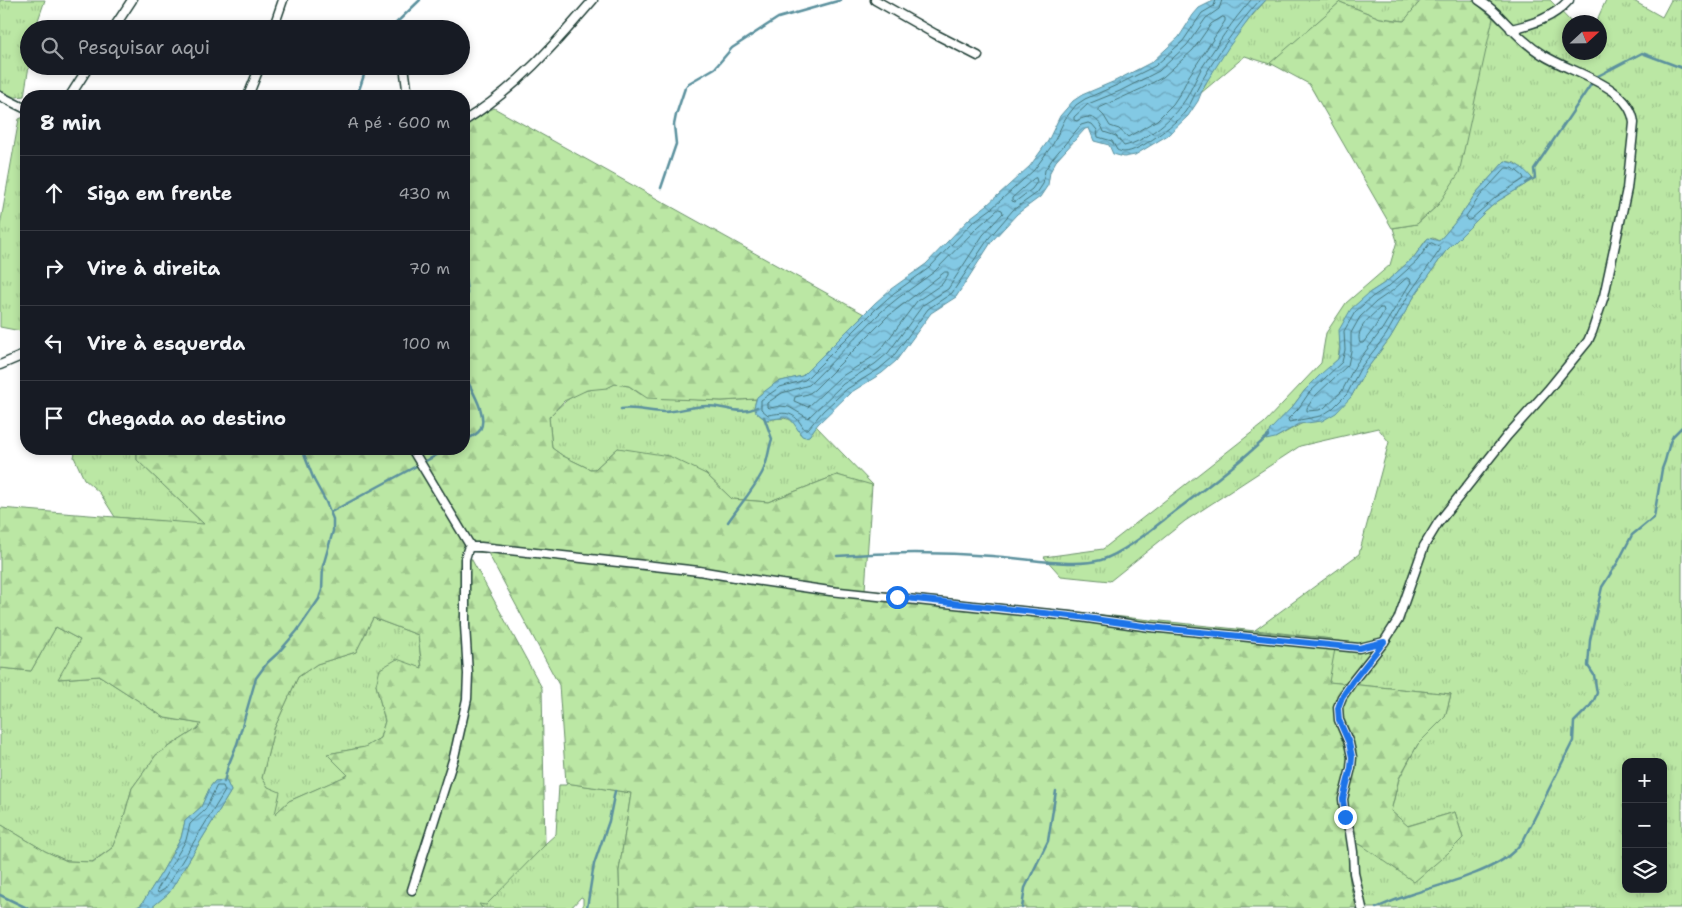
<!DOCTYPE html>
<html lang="pt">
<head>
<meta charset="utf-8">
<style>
  body { margin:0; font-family:"Shantell Sans",sans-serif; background:#242831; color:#f1f3f6 }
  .controls { position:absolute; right:15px; bottom:15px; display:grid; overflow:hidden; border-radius:10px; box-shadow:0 2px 8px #0003 }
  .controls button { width:45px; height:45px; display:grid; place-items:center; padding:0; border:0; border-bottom:1px solid #363941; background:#171b24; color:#f1f3f6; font:25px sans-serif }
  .compass { position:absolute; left:1562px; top:15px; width:45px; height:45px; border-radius:50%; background:#171b24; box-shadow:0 2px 8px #0003; rotate:68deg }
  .stop { position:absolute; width:15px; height:15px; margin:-11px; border:4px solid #1a73e8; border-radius:50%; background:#fff }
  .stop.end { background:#1a73e8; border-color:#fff; box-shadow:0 1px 5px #0008 }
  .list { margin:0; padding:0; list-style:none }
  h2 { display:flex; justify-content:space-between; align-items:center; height:65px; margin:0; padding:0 20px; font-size:21px }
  h2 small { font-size:16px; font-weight:400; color:#9ea1a6 }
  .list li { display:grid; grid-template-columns:32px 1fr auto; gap:15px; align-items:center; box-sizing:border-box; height:75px; padding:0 20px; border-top:1px solid #363941 }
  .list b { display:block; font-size:19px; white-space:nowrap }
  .list em { font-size:16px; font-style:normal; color:#9ea1a6 }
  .icon { flex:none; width:28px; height:28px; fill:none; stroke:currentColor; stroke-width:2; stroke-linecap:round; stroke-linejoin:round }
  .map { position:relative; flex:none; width:1682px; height:908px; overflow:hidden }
  .search { position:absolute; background:#171b24; box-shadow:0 2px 8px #0003; left:20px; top:20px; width:450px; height:55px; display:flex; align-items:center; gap:12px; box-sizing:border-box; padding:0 18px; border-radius:28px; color:#9ea1a6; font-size:19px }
  .panel { position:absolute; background:#171b24; box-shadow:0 2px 8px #0003; left:20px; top:90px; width:450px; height:365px; border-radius:20px }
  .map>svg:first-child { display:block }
  .grass { fill:url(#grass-tufts); stroke:#6d926c; fill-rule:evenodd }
  .forest { fill:url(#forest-firs); stroke:#6d926c; fill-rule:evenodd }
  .water { fill:url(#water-waves); stroke:#5b919e }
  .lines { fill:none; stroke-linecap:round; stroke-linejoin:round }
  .shore { stroke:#47757a; stroke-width:1 }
  .stream { stroke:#5b919e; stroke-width:2.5 }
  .minor-casing { stroke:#1f3d34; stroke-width:11 }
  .minor { stroke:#fff; stroke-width:8 }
  .route { stroke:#1a73e8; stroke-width:6 }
</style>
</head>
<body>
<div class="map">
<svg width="1682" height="908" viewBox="0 0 1682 908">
  <defs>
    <pattern id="grass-tufts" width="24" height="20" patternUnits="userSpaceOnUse" patternTransform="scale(1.25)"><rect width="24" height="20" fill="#bbe7a4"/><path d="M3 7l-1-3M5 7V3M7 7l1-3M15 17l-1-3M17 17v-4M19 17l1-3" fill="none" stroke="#a0c78e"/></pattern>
    <pattern id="forest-firs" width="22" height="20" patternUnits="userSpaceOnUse" patternTransform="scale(1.25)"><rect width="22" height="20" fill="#bbe7a4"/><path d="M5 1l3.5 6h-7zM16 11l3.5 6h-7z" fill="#a0c78e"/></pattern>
    <pattern id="water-waves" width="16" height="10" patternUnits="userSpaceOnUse" patternTransform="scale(1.25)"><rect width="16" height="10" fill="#83c9e4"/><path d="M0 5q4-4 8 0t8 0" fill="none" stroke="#6ba4ba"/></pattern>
  </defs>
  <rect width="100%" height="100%" fill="#fff"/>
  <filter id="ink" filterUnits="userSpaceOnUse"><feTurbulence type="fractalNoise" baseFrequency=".02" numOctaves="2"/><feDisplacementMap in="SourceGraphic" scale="10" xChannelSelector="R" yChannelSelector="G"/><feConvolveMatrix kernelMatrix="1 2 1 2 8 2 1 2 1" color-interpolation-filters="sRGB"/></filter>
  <g filter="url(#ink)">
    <!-- grass -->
    <g class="grass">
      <polygon points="0,0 45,0 35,29 29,29 29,66 24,96 3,99 0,98"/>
      <path d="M1266 0H1413L1419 3 1404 21 1380 18 1340 2 1271 63 1273 65 1245 56 1201 93C1215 62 1243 25 1266 0Z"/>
      <path d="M1472 0H1550L1571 22H1573H1570V52H1600V22H1596L1606 0H1632L1662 17 1671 0H1682V908H1357C1348 885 1347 863 1350 839L1363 846 1463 838 1455 812 1407 826 1391 811 1399 779 1418 744 1445 717 1451 694 1328 682 1336 643 1332 639 1255 630 1359 554 1389 442 1378 428 1300 446 1185 521 1110 581 1061 576 1044 557 1103 549 1264 423 1321 363 1326 333 1346 303 1390 265 1397 241 1393 228 1417 224 1438 205 1493 18ZM1505 161 1515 163 1532 178 1526 184 1498 201 1485 212 1445 252 1414 297 1390 338 1366 370 1351 397 1275 438 1293 406 1305 390 1338 359 1340 343 1369 293 1386 282 1414 257 1426 240 1433 238 1439 241 1459 218 1476 193ZM1626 762H1663V889H1626Z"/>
      <polygon points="26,116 26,332 0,327 0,226 19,119"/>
      <path d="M615 384 629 386 640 394 664 398 722 401 756 399C753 410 757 414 766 420 783 418 793 414 800 434L809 436 816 426 873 485 872 486 837 475 768 502 732 499 706 474 618 448 595 469H590L563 456 552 448 549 417C560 406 572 393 588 390 599 387 604 389 615 384Z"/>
      <polygon points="76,449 137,449 137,460 205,525 115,517 100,493 84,479 74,457"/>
      <polygon points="373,618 418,635 422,669 376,685 385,721 380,738 365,747 328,754 349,775 289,801 274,815 268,787 262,778 274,729 298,677 317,664 356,652"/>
      <polygon points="56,627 80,640 59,679 100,676 165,718 201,724 197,729 156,755 149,765 132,788 122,824 112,848 92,862 67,861 45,851 0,824 0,668 31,671"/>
      <polygon points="567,783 631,793 619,871 620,908 583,908 583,898 581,897 571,908 483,908 478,904 556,834 559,785 566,785"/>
    </g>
    <!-- forest -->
    <g class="forest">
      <polygon points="1421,0 1472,0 1493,18 1459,173 1438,205 1417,224 1392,228 1309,84 1270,63 1340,2 1380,18 1404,21"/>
      <path d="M494 108 864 314 802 376 777 382 756 399 722 401 647 398 629 386 615 384 607 388 587 390 564 401 549 417 552 448 563 456 590 469H595L618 448 669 456 706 474 732 499 768 502 837 475 872 485 865 590 1332 639 1336 643 1329 682 1451 694 1445 717 1418 744 1399 778 1391 811 1408 826 1455 812 1463 838 1448 853 1414 882 1363 846 1350 839C1347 864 1348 885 1357 908H620L619 871 631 793 566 783 559 685 488 553 467 551 542 688 545 845 486 905 479 904 482 908H151L169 893 231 791 226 780 215 781 210 787 201 807 185 821 181 838 162 872 141 905 135 908H0V824L45 851 67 861 93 862 112 848 122 824 132 788 149 765 156 755 197 729 201 724 165 718 100 676 58 679 80 640 56 627 31 671 0 668V508L204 524 137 460V449H464V123ZM373 618 418 635 422 668 397 659 380 669 376 685 385 721 380 738 365 747 327 754 348 775 289 801 275 814 280 792 268 787 262 778 274 729 298 677 317 664 356 652Z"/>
    </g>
    <!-- water -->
    <g class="water">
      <path d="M1215 0H1266L1253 14 1228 48 1204 86 1198 101 1188 116 1168 135 1135 155 1124 157 1113 154 1109 145 1094 141 1089 128 1085 129 1056 161 1050 172 1048 185 1040 197 1017 214 992 241 956 297 931 313 896 361 882 373 850 393 818 424 809 436 805 437 802 436C788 415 793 416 766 420L756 412 754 407 757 397 777 382 802 376 875 303 891 289 926 264 970 218 987 205 1030 166 1048 141 1060 116 1073 101 1082 95 1115 81 1152 62 1179 37 1193 15 1199 8Z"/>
      <path d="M1505 161C1520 165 1522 167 1532 178L1526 184 1498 201 1485 212 1445 252 1414 297 1390 338 1366 370 1351 397 1336 413 1322 421 1299 424 1275 438 1266 440 1270 430 1293 406 1305 390 1321 374 1338 359 1340 350 1339 330 1351 309 1369 293 1386 282 1414 257 1428 238 1439 241 1459 218 1476 193Z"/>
      <polygon points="226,780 231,791 169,893 151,908 135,908 141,905 162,872 181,838 185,821 201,807 210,787 215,781"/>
    </g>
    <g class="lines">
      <!-- shore -->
      <g class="shore">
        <path d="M1216 0 1214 6 1202 13 1183 41 1155 66 1117 85 1085 99 1076 105 1065 119 1053 144 1034 170 991 209 973 222 929 268 894 293 878 307 805 380 780 387 761 400V409L768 415C787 412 794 411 804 429H808L823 411 847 389 879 369 892 358 928 309 952 293 989 238 1013 210 1037 193 1043 184 1045 170 1053 158 1081 125 1088 123 1092 124 1097 130 1098 137 1112 141 1117 150C1119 151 1122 152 1124 152 1140 152 1175 124 1185 112 1192 103 1195 92 1201 82 1218 53 1237 25 1260 0"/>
        <path d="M1222 0 1219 9 1206 18 1187 45 1159 71 1120 91 1088 104 1074 117V120L1077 121C1090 113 1099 118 1104 132L1116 136 1124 146C1147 141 1175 117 1187 97 1192 88 1196 78 1201 69 1217 45 1232 21 1251 0"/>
        <polygon points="1223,17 1225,18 1225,21 1189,76 1181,92 1173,104 1157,120 1128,137 1119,129 1110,126 1104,116 1099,111 1099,108 1141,89 1163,77 1193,50 1211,24"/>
        <polygon points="1506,168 1513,168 1523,176 1524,179 1496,197 1470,220 1467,220 1466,216 1480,196"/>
        <polygon points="1036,178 1037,182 1032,189 1015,202 1012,201 1012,198 1033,179"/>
        <polygon points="999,209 1002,210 1003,213 983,235 948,289 923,305 888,353 875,364 843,384 808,418 789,407 780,406 770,408 767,407 767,403 782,393 809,385 882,311 898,298 934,272 978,227"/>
        <polygon points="1432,243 1440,247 1440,250 1409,294 1386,335 1361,367 1347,394 1332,409 1321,416 1289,422 1288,419 1298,409 1309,393 1342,362 1345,350 1344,331 1355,312 1372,297 1389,286 1417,261 1429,244"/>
        <polygon points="945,272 948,272 948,275 942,284 917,301 882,348 871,358 839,378 808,407 794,401 795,397 808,394 814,390 887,317"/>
        <polygon points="1407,278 1410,279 1411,282 1381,331 1356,364 1342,391 1324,408 1319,410 1307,411 1307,408 1314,397 1348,365 1351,351 1351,333 1360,317 1376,302 1392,291"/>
        <path d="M1380 308H1383L1384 311 1375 327 1363 343H1360C1355 329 1370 317 1380 308Z"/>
        <polygon points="217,786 223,786 225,791 165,889 158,893 157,890 186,840 190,824 205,810"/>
      </g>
      <!-- stream -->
      <g class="stream">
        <polyline points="390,29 420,0"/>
        <polyline points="357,96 367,66"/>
        <polyline points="1526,183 1535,178 1534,169 1596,77 1642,53 1682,68"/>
        <polyline points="661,188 676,144 674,125 676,115 685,88 689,83 715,68 732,48 778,18 841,0"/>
        <polyline points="464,311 467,292 465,277"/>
        <path d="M464 374C470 388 489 415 480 430 477 435 469 438 464 441"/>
        <path d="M621 409C636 407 650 412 664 412 679 411 693 406 707 406 725 406 741 416 757 407"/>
        <polyline points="331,512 448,449"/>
        <path d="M728 522C739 506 753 490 762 473 768 462 768 450 772 439L764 417"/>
        <path d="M837 556C889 552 940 552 992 556 1022 558 1073 568 1101 560 1126 552 1153 528 1174 512 1206 488 1239 463 1268 436"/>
        <polyline points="224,782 228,766 237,744 256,678 267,663 278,653 297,631 319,599 322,590 323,566 333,531 333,519 326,502 314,480 302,449"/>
        <polyline points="0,895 27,908"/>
        <polyline points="587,908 594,864 609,821 615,791"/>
        <polyline points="1022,908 1025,888 1048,841 1056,791"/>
        <path d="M1376 908C1388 903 1399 898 1412 894 1440 885 1493 872 1514 851 1518 848 1521 843 1524 839L1573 741 1574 722 1590 706 1594 700 1597 693 1594 675 1588 666 1590 640 1602 587 1618 562 1632 535 1654 517 1662 469 1665 461 1670 442 1673 436 1682 427"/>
      </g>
      <!-- minor casing -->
      <g class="minor-casing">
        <g id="minor">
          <polyline points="875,0 935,34 978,56"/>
          <polyline points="113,29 132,0"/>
          <polyline points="273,29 283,0"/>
          <path d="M1511 29C1533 24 1553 18 1569 0"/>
          <polyline points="404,66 408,96"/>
          <polyline points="0,96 26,109"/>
          <polyline points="70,96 89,66"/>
          <polyline points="248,96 260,66"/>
          <path d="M464 121C515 90 555 44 593 0"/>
          <polyline points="0,365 26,354"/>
          <polyline points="412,449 471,547"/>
          <polyline points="412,890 454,757 467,699 468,674 465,625 465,559 468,549 471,547 481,547 699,571 747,579 830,591 1080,617 1150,627 1359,648 1384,642"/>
          <path d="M1362 908 1354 873 1353 852 1350 832 1345 817 1343 799 1351 768 1352 757 1349 743 1339 720 1338 707 1342 697 1353 681 1384 642 1398 620 1424 546 1438 523 1507 436 1548 390 1588 341 1592 332 1604 296 1627 189 1634 123C1630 85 1571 73 1543 55 1525 44 1512 29 1497 14 1492 9 1485 4 1479 0"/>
        </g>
      </g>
      <!-- minor -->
      <use href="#minor" class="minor"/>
    </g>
  </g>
  <g class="lines" filter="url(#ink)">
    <!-- route -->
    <polyline class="route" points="897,597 1080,617 1150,627 1359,648 1384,642 1353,681 1342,697 1338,708 1339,720 1349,743 1352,757 1351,768 1343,799 1345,817"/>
  </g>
</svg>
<div class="controls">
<button>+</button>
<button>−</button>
<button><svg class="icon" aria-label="layers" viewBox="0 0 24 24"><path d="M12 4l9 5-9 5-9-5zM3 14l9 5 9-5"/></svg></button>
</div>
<svg class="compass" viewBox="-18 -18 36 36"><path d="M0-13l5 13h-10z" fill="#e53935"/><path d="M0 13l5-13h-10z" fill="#9ea1a6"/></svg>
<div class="stop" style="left:897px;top:597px"></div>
<div class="stop end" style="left:1345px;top:817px"></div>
<div class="search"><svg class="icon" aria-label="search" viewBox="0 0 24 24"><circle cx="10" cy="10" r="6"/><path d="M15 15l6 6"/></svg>Pesquisar aqui</div>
<section class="panel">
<h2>8 min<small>A pé · 600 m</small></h2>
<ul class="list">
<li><svg class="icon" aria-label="ahead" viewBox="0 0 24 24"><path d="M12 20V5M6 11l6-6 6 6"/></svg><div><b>Siga em frente</b></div><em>430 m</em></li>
<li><svg class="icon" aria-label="right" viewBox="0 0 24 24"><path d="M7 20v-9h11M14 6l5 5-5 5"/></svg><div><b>Vire à direita</b></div><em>70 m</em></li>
<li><svg class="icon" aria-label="left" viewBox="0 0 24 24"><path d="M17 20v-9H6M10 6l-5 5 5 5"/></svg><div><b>Vire à esquerda</b></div><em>100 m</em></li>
<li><svg class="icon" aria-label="arrive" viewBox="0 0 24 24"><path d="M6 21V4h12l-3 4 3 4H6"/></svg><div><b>Chegada ao destino</b></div></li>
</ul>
</section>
</div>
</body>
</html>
